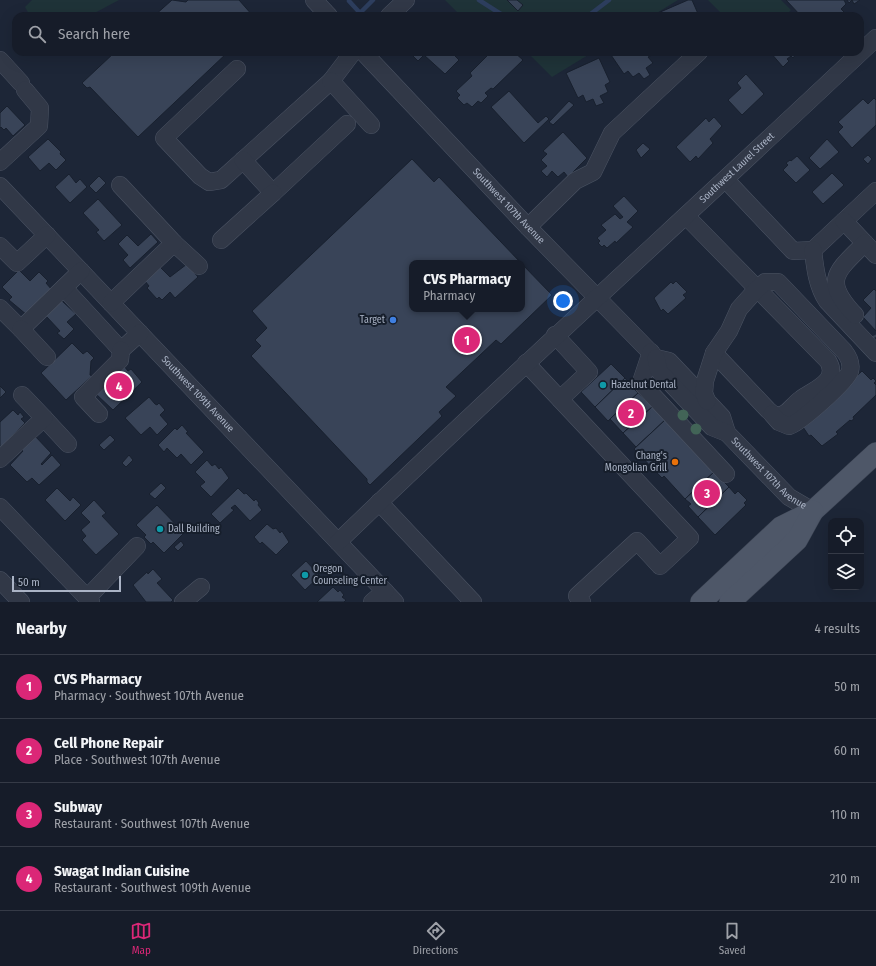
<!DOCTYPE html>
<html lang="en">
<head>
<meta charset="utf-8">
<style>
  body { margin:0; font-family:"Fira Sans Condensed",sans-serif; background:#1f2531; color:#f1f3f6 }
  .controls { position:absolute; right:12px; bottom:12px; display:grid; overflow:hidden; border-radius:8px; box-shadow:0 4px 16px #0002 }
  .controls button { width:36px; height:36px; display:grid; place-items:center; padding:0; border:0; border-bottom:1px solid #353a46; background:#161c29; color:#f1f3f6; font:20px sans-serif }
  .scale { position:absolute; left:12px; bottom:10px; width:109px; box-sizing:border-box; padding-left:4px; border:2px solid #aab3c5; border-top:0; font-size:11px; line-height:14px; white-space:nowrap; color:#aab3c5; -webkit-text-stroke:3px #161e2b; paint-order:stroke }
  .you { position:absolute; left:563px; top:301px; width:14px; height:14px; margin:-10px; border:3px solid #fff; border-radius:50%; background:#1a73e8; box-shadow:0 0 0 6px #1a73e833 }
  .badge { display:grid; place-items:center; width:26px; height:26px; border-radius:50%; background:#db2777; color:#fff; font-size:13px; font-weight:700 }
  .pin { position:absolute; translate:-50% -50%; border:2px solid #fff; box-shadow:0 1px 4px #0006 }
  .popup { position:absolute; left:409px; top:260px; width:116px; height:52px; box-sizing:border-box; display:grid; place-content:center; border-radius:8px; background:#161c29; filter:drop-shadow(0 1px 3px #0005); font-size:13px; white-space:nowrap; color:#9ea1a8 }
  .popup b { font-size:15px; color:#f1f3f6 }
  .popup::after { content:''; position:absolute; left:50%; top:100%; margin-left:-8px; border:8px solid transparent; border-top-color:#161c29 }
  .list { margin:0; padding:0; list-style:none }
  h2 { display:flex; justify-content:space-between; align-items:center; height:52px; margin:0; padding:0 16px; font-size:17px }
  h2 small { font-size:13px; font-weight:400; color:#9ea1a8 }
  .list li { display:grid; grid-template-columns:26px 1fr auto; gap:12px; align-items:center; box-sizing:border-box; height:64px; padding:0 16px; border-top:1px solid #353a46 }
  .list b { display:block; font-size:15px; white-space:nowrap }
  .list p { margin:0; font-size:13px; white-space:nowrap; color:#9ea1a8 }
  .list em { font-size:13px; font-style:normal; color:#9ea1a8 }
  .icon { flex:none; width:22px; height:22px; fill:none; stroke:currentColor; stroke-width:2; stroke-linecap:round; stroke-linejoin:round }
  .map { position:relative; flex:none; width:876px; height:602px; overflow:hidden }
  .search { position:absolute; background:#161c29; box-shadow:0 4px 16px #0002; left:12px; right:12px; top:12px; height:44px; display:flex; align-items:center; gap:10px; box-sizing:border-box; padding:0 14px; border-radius:12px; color:#9ea1a8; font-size:15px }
  .sheet { height:308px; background:#161c29 }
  nav { display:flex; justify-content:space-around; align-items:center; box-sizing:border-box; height:56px; border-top:1px solid #353a46; background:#161c29; font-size:11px; color:#9ea1a8 }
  nav a { display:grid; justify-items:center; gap:2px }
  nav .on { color:#db2777 }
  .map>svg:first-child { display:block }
  .green { fill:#1f3338 }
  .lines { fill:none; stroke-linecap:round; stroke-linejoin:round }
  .stream { stroke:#2d3e5e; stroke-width:4.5 }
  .building { fill:#394458; stroke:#18202e }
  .minor-tunnel { stroke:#394253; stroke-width:17; stroke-dasharray:17 8; stroke-linecap:butt }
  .minor-casing { stroke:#4b5363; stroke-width:18 }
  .major-casing { stroke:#3a4251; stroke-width:22 }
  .minor { stroke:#313847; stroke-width:17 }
  .major { stroke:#4e5768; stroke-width:21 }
  .tree { fill:#426457 }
  .shop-dot { fill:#3f7fe0; stroke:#161e2b; stroke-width:1.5 }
  .culture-dot { fill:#0f9aa8; stroke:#161e2b; stroke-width:1.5 }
  .food-dot { fill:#e8710a; stroke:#161e2b; stroke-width:1.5 }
  .labels { text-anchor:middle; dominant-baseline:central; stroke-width:4; stroke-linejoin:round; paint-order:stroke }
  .street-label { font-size:10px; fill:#aab3c5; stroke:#161e2b }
  .poi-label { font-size:10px; fill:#aab3c5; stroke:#161e2b; text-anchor:start }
</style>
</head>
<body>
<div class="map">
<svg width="876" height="602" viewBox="0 0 876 602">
  <rect width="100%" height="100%" fill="#1d2637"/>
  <!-- green -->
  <g class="green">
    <polygon points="32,0 119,0 89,16 30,16 25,7"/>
    <polygon points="445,0 678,0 652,16 461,16"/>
    <polygon points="708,0 781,0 791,10 785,16 724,16"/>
    <polygon points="527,52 593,52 552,77"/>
  </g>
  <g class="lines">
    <!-- stream -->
    <g class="stream">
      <polyline points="479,0 504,16"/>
      <polyline points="349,1 360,13 373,0"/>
      <polyline points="588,16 609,0"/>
    </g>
  </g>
  <!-- building -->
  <g class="building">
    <polygon points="172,0 186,2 188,0 239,0 253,16 154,16"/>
    <polygon points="507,0 517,0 523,5 518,11"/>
    <polygon points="688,0 692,0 699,16 660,16 658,13"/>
    <polygon points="786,0 844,0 846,4 841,9 845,13 843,16 832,16 828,12 827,13 829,16 801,16"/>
    <polygon points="847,0 860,0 854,4 852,0 849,3"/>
    <polygon points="115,52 228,52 138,137 90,87 87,88 82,83"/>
    <polygon points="409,52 451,52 459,60 445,74 424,55 418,61"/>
    <polygon points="491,52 514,52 523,60 493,89 491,88 485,93 488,96 481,103 478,101 472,107 467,103 464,105 457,98 460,95 456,91 472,76 470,73"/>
    <polygon points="609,52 653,52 654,54 648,57 653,63 646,68 650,75 644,79 639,73 633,77 628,71 624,74"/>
    <polygon points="770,52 796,52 797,53 793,58 791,56 787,59 789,61 783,67"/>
    <polygon points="599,58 610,82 605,85 608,92 600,96 604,103 596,106 593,99 586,102 583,95 578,98 566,73"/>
    <polygon points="746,74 764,94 742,115 728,100 741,88 737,83"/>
    <polygon points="509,91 538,123 546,116 549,119 524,143 491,107"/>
    <polygon points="874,98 876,100 876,125 852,148 838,132 843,127 838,122 863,99 868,104"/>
    <polygon points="569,101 574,105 553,125 549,122"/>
    <polygon points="7,106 25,125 13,136 6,128 4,130 1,127 0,128 0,113"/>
    <polygon points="714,117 722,126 710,139 713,143 698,159 696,156 690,162 676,147 706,118 709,122"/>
    <polygon points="563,132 587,158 568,177 564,172 558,177 552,171 547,177 541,171 547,166 541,160 547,154 543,151"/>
    <polygon points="48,139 61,152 60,154 66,160 56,170 49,163 40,171 28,157"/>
    <polygon points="827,139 839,152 820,169 809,158"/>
    <polygon points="643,143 650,149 641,158 636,150"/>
    <polygon points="868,155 872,159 868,164 863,159"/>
    <polygon points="797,156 810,170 796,183 783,170 788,165 786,163 790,160 791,161"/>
    <polygon points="412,159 434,182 439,177 521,263 412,263 412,309 522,309 522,264 552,295 501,344 496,340 446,387 456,396 439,412 442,416 370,485 367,482 367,479 251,356 261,346 255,340 267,328 252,311"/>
    <polygon points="832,173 844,185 823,204 812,192"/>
    <polygon points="69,174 76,183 80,179 87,187 70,203 55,187"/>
    <polygon points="99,176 106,183 96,193 89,186"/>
    <polygon points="624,196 638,211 627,222 633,227 616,243 615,241 607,248 604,245 602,247 598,243 600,241 597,238 606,230 601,225 615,214 620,219 623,217 613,206"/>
    <polygon points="98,199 122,225 104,241 96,232 99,230 83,213"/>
    <polygon points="151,234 158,242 130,268 123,260 128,255 118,244 127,235 138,246"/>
    <polygon points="187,264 198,277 175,298 170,292 162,300 159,297 157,299 147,288 149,286 145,281 160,267 170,277"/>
    <polygon points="19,270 30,281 39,272 48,281 46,283 52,290 27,315 9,300 12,297 2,287"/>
    <polygon points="676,281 687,292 683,295 686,298 668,314 663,309 661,311 654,298 671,282 673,284"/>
    <polygon points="874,289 876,291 876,331 863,317 871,308 863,300"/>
    <polygon points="62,301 76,314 67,322 74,329 64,339 57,333 60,331 46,316"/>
    <polygon points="72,343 83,354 87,351 94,358 91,361 90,375 92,376 66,400 41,373"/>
    <polygon points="611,364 625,378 595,407 581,392"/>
    <polygon points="124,366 128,371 131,369 142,382 113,410 96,394"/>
    <polygon points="862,371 871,380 873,378 876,381 874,383 876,385 876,395 853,417 854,419 851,421 850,420 836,432 838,434 822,446 811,435 809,436 803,427"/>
    <polygon points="625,378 638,393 608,421 595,407"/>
    <polygon points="0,386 6,392 0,398"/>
    <polygon points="638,393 652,407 623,433 610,419"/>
    <polygon points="149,397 155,404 157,405 159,403 165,410 160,415 168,424 157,435 150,427 141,435 125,418"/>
    <polygon points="652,407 665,420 636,447 623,433"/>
    <polygon points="13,410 18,415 20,412 24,417 21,419 25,423 6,442 8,445 0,453 0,422"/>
    <polygon points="665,420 714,472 685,499 664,476 662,478 634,449"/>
    <polygon points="182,425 188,432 186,433 204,452 191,465 181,454 177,458 167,448 164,452 158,445 175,428 177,430"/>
    <polygon points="110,435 115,440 104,450 99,445"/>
    <polygon points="35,436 51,453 41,464 42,465 52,455 61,465 39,485 32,478 27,482 10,465 23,451 21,449"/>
    <polygon points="129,455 133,460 126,467 122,463"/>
    <polygon points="207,460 212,466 215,464 219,469 221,467 229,478 211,497 200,486 205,482 195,472"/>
    <polygon points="714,472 729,487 698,517 688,506 691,504 685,499"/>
    <polygon points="161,483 166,488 155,499 149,494"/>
    <polygon points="729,487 735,494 738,491 747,500 744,503 746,505 715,535 698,517"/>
    <polygon points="57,488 70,501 73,497 81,505 65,521 45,500"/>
    <polygon points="238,488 244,494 246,493 254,501 256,499 259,503 258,505 262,510 250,521 235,505 231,508 234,510 220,523 211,514"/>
    <polygon points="94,500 106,513 102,516 119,534 96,555 82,540 86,536 81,530 90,522 81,513"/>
    <polygon points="157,505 184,533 164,553 153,542 151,544 144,537 146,535 136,525"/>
    <polygon points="267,524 273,529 276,528 280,533 282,531 289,542 276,555 262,542 260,544 254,537"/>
    <polygon points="181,541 184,545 178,551 174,547"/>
    <polygon points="306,561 320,576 305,590 291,575"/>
    <polygon points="153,569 162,579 157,583 173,600 171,602 146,602 133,585 147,572 148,574"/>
    <polygon points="333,587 338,592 340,590 344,595 342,597 346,600 344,602 317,602"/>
  </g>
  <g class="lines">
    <!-- minor-tunnel -->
    <polyline class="minor-tunnel" points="875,335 876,337"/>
    <!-- minor casing -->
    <g class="minor-casing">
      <g id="minor">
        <polyline points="314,0 329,16"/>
        <polyline points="389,16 406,0"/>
        <path id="s1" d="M363 52 528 227 656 358 669 361 707 401 722 417 727 433"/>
        <polyline points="0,60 21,83"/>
        <polyline points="237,69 164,138 200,176 209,182 221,180 331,81 353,52"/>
        <polyline points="331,81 371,125"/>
        <polyline points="243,160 273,193 347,124"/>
        <polyline points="0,162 39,126 40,108 25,90"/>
        <polyline points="726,180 793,251 813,250 876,191"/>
        <path id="s2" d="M0 186 395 602"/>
        <path d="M687 217 828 361C840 381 813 390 801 399 791 406 788 416 775 416L768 410 714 353"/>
        <polyline points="844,221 876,255"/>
        <polyline points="528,227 575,181 593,172 612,133 699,52"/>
        <polyline points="221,240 273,193"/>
        <polyline points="174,243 199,266"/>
        <polyline points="0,246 17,263 47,235"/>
        <path d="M813 250C815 268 817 286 827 301L876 353"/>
        <polyline points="64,288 121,350 140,333"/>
        <polyline points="111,303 174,243 120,185"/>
        <polyline points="0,308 21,329 81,271"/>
        <path d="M855 315C822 280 836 272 865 243"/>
        <polyline points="21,329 47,357"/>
        <polyline points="555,335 589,372 560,399"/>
        <polyline points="651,352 642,379 644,386 726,474"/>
        <path id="s3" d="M656 358 659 371 712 427 727 433 789 497 813 511"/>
        <polyline points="526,363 690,538 660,566 637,541 577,596 582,602"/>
        <path d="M707 401 704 393 705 381 714 353 729 331 739 309 756 290 765 282H778L844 351C848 356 852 363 850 371 847 381 800 423 789 426L779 422 772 414"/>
        <polyline points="99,414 83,397 120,360 121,350"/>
        <polyline points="44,418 68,444"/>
        <polyline points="0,459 44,418 22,395"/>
        <polyline points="379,502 473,602"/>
        <polyline points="0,507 91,602"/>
        <path id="s4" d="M338 542C515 371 697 207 876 38"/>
        <polyline points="0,580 21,602"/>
        <polyline points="87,598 137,546"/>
        <polyline points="183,602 201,587"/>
        <polyline points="372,602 385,591"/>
      </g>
    </g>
    <!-- major casing -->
    <g class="major-casing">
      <g id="major">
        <polyline points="701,602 781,527 813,511 876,453"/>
        <polyline points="730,602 797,540 813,511"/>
      </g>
    </g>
    <!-- minor -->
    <use href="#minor" class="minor"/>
    <!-- major -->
    <use href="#major" class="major"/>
  </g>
  <!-- trees -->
  <g class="tree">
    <circle cx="683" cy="415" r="5.5"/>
    <circle cx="696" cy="429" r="5.5"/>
  </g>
  <!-- markers -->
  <circle class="shop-dot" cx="393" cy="320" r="4"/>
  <g class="culture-dot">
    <circle cx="603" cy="385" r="4"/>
    <circle cx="160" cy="529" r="4"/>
    <circle cx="305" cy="575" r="4"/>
  </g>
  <circle class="food-dot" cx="675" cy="462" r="4"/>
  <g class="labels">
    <!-- street labels -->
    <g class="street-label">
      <text stroke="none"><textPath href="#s4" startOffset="547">Southwest Laurel Street</textPath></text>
      <text stroke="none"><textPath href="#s1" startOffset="212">Southwest 107th Avenue</textPath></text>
      <text stroke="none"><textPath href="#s2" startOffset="287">Southwest 109th Avenue</textPath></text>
      <text stroke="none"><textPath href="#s3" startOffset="165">Southwest 107th Avenue</textPath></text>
    </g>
    <!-- poi labels -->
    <g class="poi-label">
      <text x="385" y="320" text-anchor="end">Target</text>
      <text x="611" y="385">Hazelnut Dental</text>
      <text x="667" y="456" text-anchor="end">Chang's<tspan x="667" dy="12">Mongolian Grill</tspan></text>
      <text x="168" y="529">Dall Building</text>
      <text x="313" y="569">Oregon<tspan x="313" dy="12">Counseling Center</tspan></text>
    </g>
  </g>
</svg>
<div class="controls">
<button><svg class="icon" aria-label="locate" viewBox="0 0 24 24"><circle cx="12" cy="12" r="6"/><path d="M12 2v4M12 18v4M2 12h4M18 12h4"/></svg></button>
<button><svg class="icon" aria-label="layers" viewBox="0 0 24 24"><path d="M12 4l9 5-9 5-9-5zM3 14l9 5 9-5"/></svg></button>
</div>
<div class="scale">50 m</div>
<div class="you"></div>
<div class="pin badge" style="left:467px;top:340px">1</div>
<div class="popup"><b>CVS Pharmacy</b>Pharmacy</div>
<div class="pin badge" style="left:631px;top:413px">2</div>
<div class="pin badge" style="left:707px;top:493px">3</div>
<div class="pin badge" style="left:119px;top:386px">4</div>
<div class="search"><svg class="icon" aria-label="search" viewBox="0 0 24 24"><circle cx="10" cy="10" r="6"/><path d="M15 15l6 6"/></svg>Search here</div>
</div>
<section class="sheet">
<h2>Nearby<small>4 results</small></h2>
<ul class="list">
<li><span class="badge">1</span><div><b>CVS Pharmacy</b><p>Pharmacy · Southwest 107th Avenue</p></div><em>50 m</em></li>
<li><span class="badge">2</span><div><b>Cell Phone Repair</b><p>Place · Southwest 107th Avenue</p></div><em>60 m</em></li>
<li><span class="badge">3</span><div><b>Subway</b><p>Restaurant · Southwest 107th Avenue</p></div><em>110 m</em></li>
<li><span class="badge">4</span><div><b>Swagat Indian Cuisine</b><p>Restaurant · Southwest 109th Avenue</p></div><em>210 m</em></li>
</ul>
</section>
<nav>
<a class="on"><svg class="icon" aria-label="map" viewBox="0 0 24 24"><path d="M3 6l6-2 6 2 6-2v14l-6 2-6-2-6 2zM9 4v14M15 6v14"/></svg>Map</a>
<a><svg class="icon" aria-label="directions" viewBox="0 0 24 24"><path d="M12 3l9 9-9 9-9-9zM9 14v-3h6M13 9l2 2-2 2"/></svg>Directions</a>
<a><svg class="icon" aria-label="saved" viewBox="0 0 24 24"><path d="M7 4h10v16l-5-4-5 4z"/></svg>Saved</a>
</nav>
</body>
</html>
